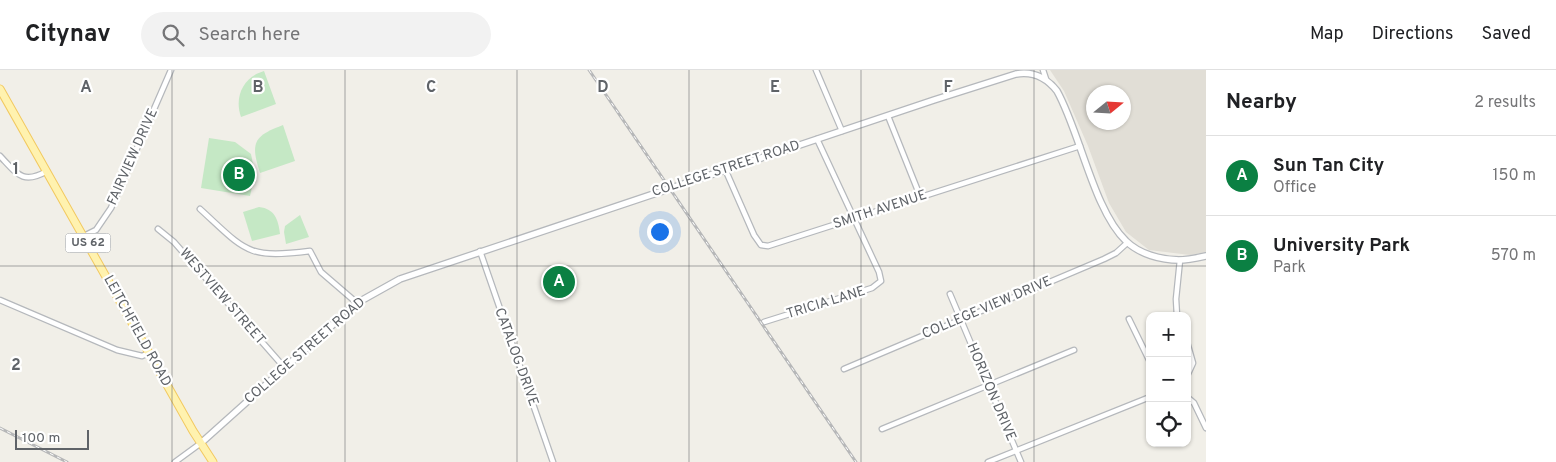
<!DOCTYPE html>
<html lang="en">
<head>
<meta charset="utf-8">
<style>
  body { margin:0; font-family:Overpass,sans-serif; background:#f2f2f2; color:#202124 }
  .controls { position:absolute; right:15px; bottom:15px; display:grid; overflow:hidden; border-radius:10px; box-shadow:0 1px 4px #0004 }
  .controls button { width:45px; height:45px; display:grid; place-items:center; padding:0; border:0; border-bottom:1px solid #e0e0e0; background:#fff; color:#202124; font:25px sans-serif }
  .compass { position:absolute; left:1086px; top:15px; width:45px; height:45px; border-radius:50%; background:#fff; box-shadow:0 1px 4px #0004; rotate:72deg }
  .scale { position:absolute; left:15px; bottom:12px; width:74px; box-sizing:border-box; padding-left:5px; border:2px solid #5f6368; border-top:0; font-size:14px; line-height:18px; white-space:nowrap; color:#5f6368; -webkit-text-stroke:4px #fff; paint-order:stroke }
  .you { position:absolute; left:659px; top:161px; width:18px; height:18px; margin:-12px; border:4px solid #fff; border-radius:50%; background:#1a73e8; box-shadow:0 0 0 8px #1a73e833 }
  .badge { display:grid; place-items:center; width:32px; height:32px; border-radius:50%; background:#0b8043; color:#fff; font-size:16px; font-weight:700 }
  .pin { position:absolute; translate:-50% -50%; border:2px solid #fff; box-shadow:0 1px 5px #0006 }
  .list { margin:0; padding:0; list-style:none }
  h2 { display:flex; justify-content:space-between; align-items:center; height:65px; margin:0; padding:0 20px; font-size:21px }
  h2 small { font-size:16px; font-weight:400; color:#757577 }
  .list li { display:grid; grid-template-columns:32px 1fr auto; gap:15px; align-items:center; box-sizing:border-box; height:80px; padding:0 20px; border-top:1px solid #e0e0e0 }
  .list b { display:block; font-size:19px; white-space:nowrap }
  .list p { margin:0; font-size:16px; white-space:nowrap; color:#757577 }
  .list em { font-size:16px; font-style:normal; color:#757577 }
  .icon { flex:none; width:28px; height:28px; fill:none; stroke:currentColor; stroke-width:2; stroke-linecap:round; stroke-linejoin:round }
  .map { position:relative; flex:none; width:1206px; height:392px; overflow:hidden }
  header { display:flex; align-items:center; gap:30px; box-sizing:border-box; height:70px; padding:0 25px; background:#fff; border-bottom:1px solid #e0e0e0 }
  header strong { font-size:24px }
  nav { display:flex; gap:28px; margin-inline-start:auto; font-size:18px }
  .search { width:350px; height:45px; background:#f2f2f2; display:flex; align-items:center; gap:12px; box-sizing:border-box; padding:0 18px; border-radius:28px; color:#757577; font-size:19px }
  main { display:flex }
  aside { flex:1; background:#fff }
  .map>svg:first-child { display:block }
  .education { fill:#e1ded6; fill-rule:evenodd }
  .green { fill:#c5e8c5 }
  .lines { fill:none; stroke-linecap:round; stroke-linejoin:round }
  .minor-casing { stroke:#b5b8bc; stroke-width:7 }
  .tertiary-casing { stroke:#b5b8bc; stroke-width:8 }
  .primary-casing { stroke:#f2c960; stroke-width:9 }
  .minor { stroke:#fff; stroke-width:4.5 }
  .tertiary { stroke:#fff; stroke-width:5.5 }
  .primary { stroke:#fff2af; stroke-width:7 }
  .rail-casing { stroke:#b6b7b8; stroke-width:3 }
  .rail { stroke:#fff; stroke-width:1; stroke-dasharray:4; stroke-linecap:butt }
  .grid { fill:none; stroke:#5f6368; stroke-width:1; stroke-opacity:0.55 }
  .labels { text-anchor:middle; dominant-baseline:central; stroke-width:4.5; stroke-linejoin:round; paint-order:stroke }
  .shield { fill:#fff; stroke:#8f9295; stroke-width:1 }
  .shield-label { font-size:12px; font-weight:bold; fill:#5f6368 }
  .street-label { font-size:14px; fill:#5f6368; stroke:#fff }
  .grid-label { font-size:16px; text-anchor:middle; font-weight:bold; fill:#5f6368; stroke:#fff; stroke-width:4.5; stroke-linejoin:round; paint-order:stroke }
</style>
</head>
<body>
<header>
<strong>Citynav</strong>
<div class="search"><svg class="icon" aria-label="search" viewBox="0 0 24 24"><circle cx="10" cy="10" r="6"/><path d="M15 15l6 6"/></svg>Search here</div>
<nav><a>Map</a><a>Directions</a><a>Saved</a></nav>
</header>
<main>
<div class="map">
<svg width="1206" height="392" viewBox="0 0 1206 392">
  <rect width="100%" height="100%" fill="#f1efe8"/>
  <!-- education -->
  <path class="education" d="M1050 0H1206V182L1190 185 1149 180 1126 162 1109 133 1088 76 1064 21ZM1094 22H1124V52H1094Z"/>
  <!-- green -->
  <g class="green">
    <path d="M264 1 276 34 241 47C234 27 243 7 264 1Z"/>
    <path d="M283 55 295 91 260 103C250 72 254 66 283 55Z"/>
    <polygon points="209,68 235,72 251,84 255,104 250,126 201,118"/>
    <path d="M259 137C275 139 278 149 280 164L252 171 243 142Z"/>
    <polygon points="300,145 309,167 286,174 284,162 285,156"/>
  </g>
  <g class="lines">
    <!-- minor casing -->
    <g class="minor-casing">
      <g id="minor">
        <polyline points="816,0 842,61"/>
        <polyline points="1043,0 1046,9"/>
        <polyline points="888,46 920,126"/>
        <path d="M0 86C17 104 23 115 47 101"/>
        <polyline points="725,99 754,165 761,175 768,176 1080,76"/>
        <path d="M200 139C246 181 246 189 310 181L321 202 357 233"/>
        <polyline points="158,159 174,172 284,297"/>
        <polyline points="84,166 96,160 111,138 171,0"/>
        <polyline points="480,181 553,392"/>
        <polyline points="950,224 1021,392"/>
        <polyline points="0,230 117,280 142,286 149,283"/>
        <polyline points="1177,246 1176,229 1180,190"/>
        <polyline points="1129,249 1150,292"/>
        <polyline points="764,252 872,218 881,211 879,202 817,69"/>
        <polyline points="1187,272 1193,293 1187,306"/>
        <polyline points="844,299 1104,189 1116,183 1127,173"/>
        <polyline points="1187,327 1194,333 1206,358"/>
        <polyline points="882,359 1074,280"/>
        <polyline points="175,392 201,373"/>
        <polyline points="988,392 1150,327"/>
      </g>
    </g>
    <!-- tertiary casing -->
    <g class="tertiary-casing">
      <path id="tertiary" d="M201 373 357 233 400 209 934 30 1016 4C1033 1 1046 7 1057 21 1080 62 1094 141 1126 171 1139 184 1161 190 1179 190 1188 190 1197 188 1206 186"/>
    </g>
    <!-- primary casing -->
    <g class="primary-casing">
      <polyline id="primary" points="0,19 193,361 213,392"/>
    </g>
    <!-- minor -->
    <use href="#minor" class="minor"/>
    <!-- tertiary -->
    <use href="#tertiary" class="tertiary"/>
    <!-- primary -->
    <use href="#primary" class="primary"/>
    <!-- rail casing -->
    <g class="rail-casing">
      <g id="rail">
        <polyline points="589,0 856,392"/>
        <polyline points="0,358 67,392"/>
      </g>
    </g>
    <!-- rail -->
    <use href="#rail" class="rail"/>
  </g>
  <!-- grid -->
  <path class="grid" d="M172 0V392M345 0V392M517 0V392M689 0V392M861 0V392M1034 0V392M0 196H1206"/>
  <g class="labels">
    <!-- shield labels -->
    <rect class="shield" x="65.5" y="163.5" width="45" height="19" rx="4"/>
    <g class="shield-label">
      <text x="88" y="173">US 62</text>
    </g>
    <!-- street labels -->
    <g class="street-label">
      <text transform="translate(133 87) rotate(-66)">FAIRVIEW DRIVE</text>
      <text transform="translate(726 99) rotate(-18)">COLLEGE STREET ROAD</text>
      <text transform="translate(880 140) rotate(-18)">SMITH AVENUE</text>
      <text transform="translate(222 227) rotate(49)">WESTVIEW STREET</text>
      <text transform="translate(826 233) rotate(-17)">TRICIA LANE</text>
      <text transform="translate(987 238) rotate(-23)">COLLEGE VIEW DRIVE</text>
      <text transform="translate(137 261) rotate(61)">LEITCHFIELD ROAD</text>
      <text transform="translate(305 281) rotate(-41)">COLLEGE STREET ROAD</text>
      <text transform="translate(516 287) rotate(70)">CATALOG DRIVE</text>
      <text transform="translate(991 322) rotate(67)">HORIZON DRIVE</text>
    </g>
  </g>
  <g class="grid-label">
    <text x="86" y="22">A</text>
    <text x="258" y="22">B</text>
    <text x="431" y="22">C</text>
    <text x="603" y="22">D</text>
    <text x="775" y="22">E</text>
    <text x="948" y="22">F</text>
    <text x="16" y="104">1</text>
    <text x="16" y="300">2</text>
  </g>
</svg>
<div class="controls">
<button>+</button>
<button>−</button>
<button><svg class="icon" aria-label="locate" viewBox="0 0 24 24"><circle cx="12" cy="12" r="6"/><path d="M12 2v4M12 18v4M2 12h4M18 12h4"/></svg></button>
</div>
<svg class="compass" viewBox="-18 -18 36 36"><path d="M0-13l5 13h-10z" fill="#e53935"/><path d="M0 13l5-13h-10z" fill="#757577"/></svg>
<div class="scale">100 m</div>
<div class="you"></div>
<div class="pin badge" style="left:559px;top:212px">A</div>
<div class="pin badge" style="left:239px;top:105px">B</div>
</div>
<aside>
<h2>Nearby<small>2 results</small></h2>
<ul class="list">
<li><span class="badge">A</span><div><b>Sun Tan City</b><p>Office</p></div><em>150 m</em></li>
<li><span class="badge">B</span><div><b>University Park</b><p>Park</p></div><em>570 m</em></li>
</ul>
</aside>
</main>
</body>
</html>
